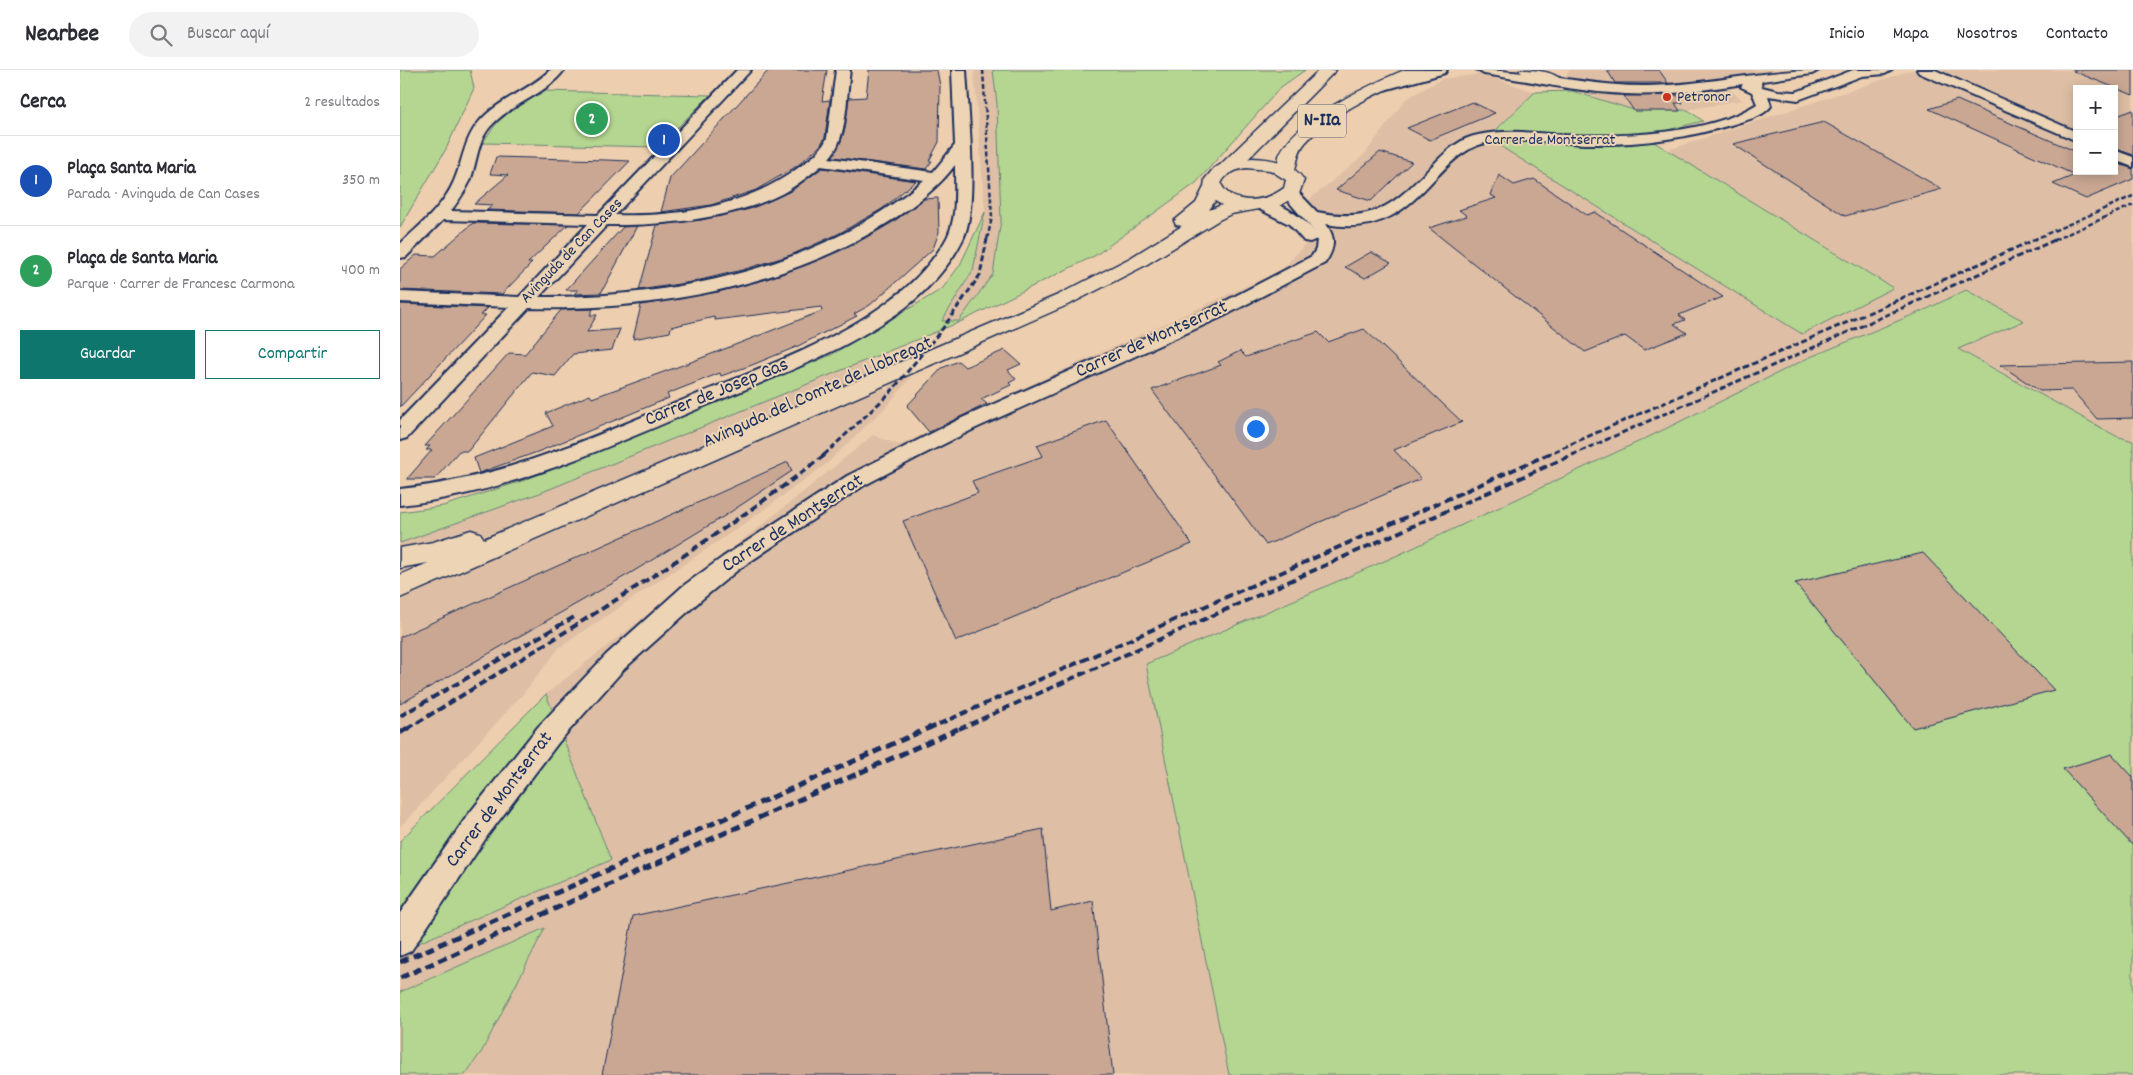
<!DOCTYPE html>
<html lang="es">
<head>
<meta charset="utf-8">
<style>
  body { margin:0; font-family:Dekko,sans-serif; background:#f2f2f3; color:#2b2b33 }
  .controls { position:absolute; right:15px; top:15px; display:grid; overflow:hidden; border-radius:0px; box-shadow:0 2px 12px #0003 }
  .controls button { width:45px; height:45px; display:grid; place-items:center; padding:0; border:0; border-bottom:1px solid #e1e1e2; background:#fff; color:#2b2b33; font:25px sans-serif }
  .you { position:absolute; left:855px; top:358px; width:18px; height:18px; margin:-12px; border:4px solid #fff; border-radius:50%; background:#1a73e8; box-shadow:0 0 0 8px #1a73e833 }
  .badge { display:grid; place-items:center; width:32px; height:32px; border-radius:50%; background:#0f766e; color:#fff; font-size:16px; font-weight:700 }
  .pin { position:absolute; translate:-50% -50%; border:2px solid #fff; box-shadow:0 1px 5px #0006 }
  .list { margin:0; padding:0; list-style:none }
  h2 { display:flex; justify-content:space-between; align-items:center; height:65px; margin:0; padding:0 20px; font-size:21px }
  h2 small { font-size:16px; font-weight:400; color:#7c7c81 }
  .list li { display:grid; grid-template-columns:32px 1fr auto; gap:15px; align-items:center; box-sizing:border-box; height:90px; padding:0 20px; border-top:1px solid #e1e1e2 }
  .list b { display:block; font-size:19px; white-space:nowrap }
  .list p { margin:0; font-size:16px; white-space:nowrap; color:#7c7c81 }
  .list em { font-size:16px; font-style:normal; color:#7c7c81 }
  .actions { display:flex; gap:10px; padding:15px 20px }
  .actions a { flex:1; padding:11px 0; border:1px solid #0f766e; border-radius:0px; text-align:center; font-size:18px; color:#0f766e }
  .actions .main { background:#0f766e; color:#fff }
  .icon { flex:none; width:28px; height:28px; fill:none; stroke:currentColor; stroke-width:2; stroke-linecap:round; stroke-linejoin:round }
  .map { position:relative; flex:none; width:1733px; height:1005px; overflow:hidden }
  header { display:flex; align-items:center; gap:30px; box-sizing:border-box; height:70px; padding:0 25px; background:#fff; border-bottom:1px solid #e1e1e2 }
  header strong { font-size:24px }
  nav { display:flex; gap:28px; margin-inline-start:auto; font-size:18px }
  .search { width:350px; height:45px; background:#f2f2f3; display:flex; align-items:center; gap:12px; box-sizing:border-box; padding:0 18px; border-radius:28px; color:#7c7c81; font-size:19px }
  main { display:flex }
  aside { flex:1; background:#fff }
  .map>svg:first-child { display:block }
  .built { fill:#debfa5; fill-rule:evenodd }
  .green { fill:#b4d690; stroke:#688277 }
  .building { fill:#c9a793; stroke:#1b2f5e }
  .lines { fill:none; stroke-linecap:round; stroke-linejoin:round }
  .street-casing { stroke:#1b2f5e; stroke-width:4 }
  .secondary-casing { stroke:#1b2f5e; stroke-width:3 }
  .highway-casing { stroke:#1b2f5e; stroke-width:3 }
  .street { fill:#ecd4b4; fill-rule:evenodd }
  .secondary { fill:#ecd4b4; fill-rule:evenodd }
  .highway { fill:#ecd4b4; fill-rule:evenodd }
  .rail-far3 { stroke:#1b2f5e; stroke-width:2.5; stroke-dasharray:5 2.5; stroke-linecap:butt }
  .rail-far2 { stroke:#1b2f5e; stroke-width:3; stroke-dasharray:6 3; stroke-linecap:butt }
  .rail-far1 { stroke:#1b2f5e; stroke-width:4; stroke-dasharray:8 4; stroke-linecap:butt }
  .rail { stroke:#1b2f5e; stroke-width:5; stroke-dasharray:9 5; stroke-linecap:butt }
  .poi-dot { fill:#c8321e; stroke:#ecd4b4; stroke-width:2 }
  .labels { text-anchor:middle; dominant-baseline:central; stroke-width:4; stroke-linejoin:round; paint-order:stroke }
  .far-poi-label { font-size:16px; fill:#1b2f5e; stroke:#ecd4b4; text-anchor:start }
  .far-street-label { font-size:16px; fill:#1b2f5e; stroke:#ecd4b4 }
  .shield { fill:#ecd4b4; stroke:#5a6078; stroke-width:1 }
  .shield-label { font-size:19px; font-weight:bold; fill:#1b2f5e }
  .street-label { font-size:20px; fill:#1b2f5e; stroke:#ecd4b4 }
</style>
</head>
<body>
<header>
<strong>Nearbee</strong>
<div class="search"><svg class="icon" aria-label="search" viewBox="0 0 24 24"><circle cx="10" cy="10" r="6"/><path d="M15 15l6 6"/></svg>Buscar aquí</div>
<nav><a>Inicio</a><a>Mapa</a><a>Nosotros</a><a>Contacto</a></nav>
</header>
<main>
<aside>
<h2>Cerca<small>2 resultados</small></h2>
<ul class="list">
<li><span class="badge" style="background:#1a4fb4">1</span><div><b>Plaça Santa Maria</b><p>Parada · Avinguda de Can Cases</p></div><em>350 m</em></li>
<li><span class="badge" style="background:#2e9e5b">2</span><div><b>Plaça de Santa Maria</b><p>Parque · Carrer de Francesc Carmona</p></div><em>400 m</em></li>
</ul>
<div class="actions"><a class="main">Guardar</a><a>Compartir</a></div>
</aside>
<div class="map">
<svg width="1733" height="1005" viewBox="0 0 1733 1005">
  <rect width="100%" height="100%" fill="#edceae"/>
  <filter id="ink" filterUnits="userSpaceOnUse"><feTurbulence type="fractalNoise" baseFrequency=".02" numOctaves="2"/><feDisplacementMap in="SourceGraphic" scale="10" xChannelSelector="R" yChannelSelector="G"/><feConvolveMatrix kernelMatrix="1 2 1 2 8 2 1 2 1" color-interpolation-filters="sRGB"/></filter>
  <g filter="url(#ink)">
    <!-- built -->
    <g class="built">
      <polygon points="574,0 593,0 597,34 601,150 593,204 559,251 541,251 573,200 585,142"/>
      <polygon points="1169,0 1383,0 1267,14 1227,15 1165,8"/>
      <path d="M1512 0H1733V371L1716 366 1557 278 1623 251 1566 220 1527 239 1408 288 1257 363 996 486 747 594 829 1005H65L82 981 144 858 0 922V881L211 790 146 624 392 431 473 365 499 375 882 200 914 164 905 133 964 85 1005 30 1041 9 1082 4 1135 22 1097 59 1402 264 1493 217 1265 81ZM1677 19H1714V101H1677Z"/>
      <polygon points="1329,18 1342,30 1286,40 1254,41 1234,40 1213,35 1179,19 1276,22"/>
      <polygon points="464,290 486,321 497,308 511,307 487,336 425,395 344,454 160,577 123,624 0,757 0,473 140,423"/>
    </g>
    <!-- green -->
    <g class="green">
      <polygon points="0,0 70,0 74,18 46,79 0,157"/>
      <polygon points="593,0 905,0 881,17 796,113 696,185 560,252 140,423 0,473 0,442 43,436 122,411 431,285 542,219 560,195 585,142 573,200 542,251 559,251 593,204 601,150 597,34"/>
      <path d="M142 21 310 25 258 77 83 73C99 45 116 37 142 21Z"/>
      <polygon points="1172,21 1234,40 1288,40 1303,51 1244,66 1493,218 1402,264 1103,78 1097,59 1135,22"/>
      <polygon points="1566,220 1624,251 1558,279 1716,366 1733,371 1733,1005 829,1005 746,594 996,486 1257,363 1408,288 1527,239"/>
      <polygon points="146,624 211,790 0,881 0,771"/>
      <polygon points="145,858 82,981 65,1005 0,1005 0,922"/>
    </g>
    <!-- building -->
    <g class="building">
      <polygon points="369,0 427,0 422,31 430,30 425,67 420,76 397,96 356,120 311,135 261,142 270,108"/>
      <polygon points="469,0 537,0 540,16 539,72 529,91 532,91 526,99 432,87 441,71 445,59 449,28 466,27"/>
      <polygon points="1207,0 1259,0 1268,13 1215,13"/>
      <polygon points="1673,0 1733,0 1733,25 1673,1"/>
      <polygon points="1277,25 1283,33 1275,33 1280,41 1234,41 1224,26"/>
      <polygon points="1557,30 1677,82 1677,104 1685,101 1714,101 1714,92 1733,99 1733,109 1686,129 1653,114 1675,105 1529,39"/>
      <polygon points="1072,32 1095,43 1030,70 1007,58"/>
      <polygon points="1733,40 1733,85 1714,78 1714,47"/>
      <polygon points="1424,52 1542,119 1445,146 1333,74"/>
      <polygon points="980,82 1012,92 971,131 936,120"/>
      <polygon points="96,87 206,90 230,91 179,143 87,140 93,135 74,134 108,105 90,104"/>
      <polygon points="422,98 516,111 482,139 438,164 391,185 342,200 292,212 239,220 257,155 301,150 350,139 391,121"/>
      <polygon points="1099,105 1114,115 1134,109 1187,145 1195,142 1323,227 1279,245 1285,250 1274,254 1287,263 1244,280 1225,266 1185,282 1029,158 1067,146 1059,140 1096,128 1091,125"/>
      <polygon points="538,128 539,162 533,179 470,235 454,244 457,246 396,277 352,295 321,306 320,303 267,324 269,328 140,381 79,403 74,388 153,356 146,343 190,325 192,328 291,292 422,241 421,237 315,250 314,247 271,257 270,262 233,269 241,235 318,222 364,210 409,194 453,175 493,152 524,129"/>
      <polygon points="73,153 168,155 128,193 132,193 102,224 0,220 0,199 16,185 35,186"/>
      <polygon points="237,156 201,223 174,224 178,220 166,220 223,157"/>
      <polygon points="971,182 991,193 965,208 945,197"/>
      <polygon points="0,234 88,238 81,245 86,245 0,337"/>
      <polygon points="193,239 190,245 197,245 187,262 220,259 212,280 173,284 155,306 132,302 68,381 59,381 35,409 7,409 32,380 26,380 30,376 25,376 109,283 125,284 161,240"/>
      <polygon points="964,259 1062,352 994,380 1021,409 866,475 752,320 821,295 818,292 840,281 846,287 918,262 928,272"/>
      <polygon points="605,280 621,294 608,300 616,309 609,313 611,315 581,329 587,334 529,362 507,336 542,298 558,291 565,297"/>
      <polygon points="1733,292 1733,348 1697,349 1672,320 1640,321 1600,295"/>
      <polygon points="706,350 792,474 556,571 503,451 578,423 572,411 643,386 637,375"/>
      <polygon points="388,392 392,401 326,445 229,504 0,634 0,567"/>
      <polygon points="1523,483 1654,620 1513,658 1395,513"/>
      <polygon points="1712,684 1733,707 1733,776 1663,699"/>
      <polygon points="643,759 651,841 693,831 713,1005 202,1005 233,846"/>
    </g>
    <g class="lines">
      <!-- street casing -->
      <g class="street-casing">
        <g id="street">
          <path d="M150 0H164C145 26 111 33 90 57 77 72 77 93 70 111 65 122 58 131 51 141L198 145 337 0H351L215 145C279 147 347 136 398 98 410 89 421 82 427 68L436 0H450C446 26 448 70 429 88L533 102 555 75 552 0H566C568 38 579 138 563 169 551 194 528 220 506 237 447 281 374 307 307 335 206 378 109 423 0 435V419C108 408 194 366 293 326 361 298 435 273 493 228 513 214 531 193 544 173 558 152 555 120 555 95 539 117 515 135 492 150 388 217 252 241 129 238L7 368 0 370V350L109 237 0 232V222L119 227 188 154 43 150 6 187 0 188V174C20 155 43 137 54 111 63 91 64 69 79 52 98 29 129 21 150 0ZM421 96 524 110C419 199 274 228 139 227L207 155C262 156 342 148 390 119 401 112 411 104 421 96Z"/>
          <polygon points="1025,0 1047,0 1045,3 984,20 977,16 979,13"/>
          <path d="M1077 0C1135 0 1190 17 1248 16 1306 15 1361 0 1419 0L1412 4 1362 11 1361 14 1362 17 1378 21 1396 22 1453 0H1492L1485 4 1462 6 1398 30 1368 26 1371 36C1363 47 1346 50 1334 54 1285 69 1236 75 1185 74 1156 73 1127 69 1098 71 1030 75 1024 172 926 154 936 168 935 178 925 193L824 246 576 358 522 385 463 416 339 499 301 530 224 599 158 673 88 765 11 881 0 886V843L68 745 138 657 206 585 283 516 323 487 447 406 562 348 812 238 912 186 916 179 917 169 910 172 904 171 889 154 855 137 853 134 855 131C874 126 904 148 915 162L884 126 882 123 884 120H896L917 142C979 154 996 132 1037 91 1049 79 1061 68 1078 65 1107 59 1136 63 1165 65 1220 67 1310 65 1357 34L1352 22 1341 17 1343 14C1304 20 1264 26 1225 24 1177 22 1131 11 1084 4Z"/>
          <polygon points="1517,0 1535,0 1677,62 1677,71 1519,3"/>
          <polygon points="1714,80 1733,87 1733,97 1714,90"/>
        </g>
      </g>
      <!-- secondary casing -->
      <g class="secondary-casing">
        <path id="secondary" d="M853 88C873 89 892 92 904 110L899 124 881 135 831 144 819 150 744 196 672 233 0 528V505L28 493 0 498V478L33 472 71 460 80 463 84 469 658 225 730 188 782 156 776 155 774 151 796 133 804 117 805 109 814 98 829 91ZM846 98 870 100 886 110 884 118C867 132 832 137 821 114 825 103 836 100 846 98ZM815 131 822 135 809 140Z"/>
      </g>
      <!-- highway casing -->
      <g class="highway-casing">
        <g id="highway">
          <polygon points="919,0 936,0 847,90 833,102 821,102 818,98 821,94"/>
          <path d="M1004 0H1025L1022 3C983 21 935 40 905 73 895 85 899 95 892 105H880L877 101C878 96 878 90 879 86 894 49 970 15 1004 0Z"/>
          <path d="M1119 0C1133 0 1153 0 1162 11L1154 16 1122 3Z"/>
        </g>
      </g>
      <!-- street -->
      <use href="#street" class="street"/>
      <!-- secondary -->
      <use href="#secondary" class="secondary"/>
      <!-- highway -->
      <use href="#highway" class="highway"/>
      <!-- rail-far3 -->
      <g class="rail-far3">
        <polyline points="583,0 592,147 587,170"/>
        <polyline points="1633,170 1733,126"/>
        <polyline points="1654,170 1733,135"/>
      </g>
      <!-- rail-far2 -->
      <g class="rail-far2">
        <polyline points="424,385 490,323 543,258 580,205 587,169"/>
        <polyline points="1146,385 1636,169"/>
        <polyline points="1172,385 1657,169"/>
      </g>
      <!-- rail-far1 -->
      <g class="rail-far1">
        <polyline points="0,646 176,546"/>
        <path d="M7 659C149 572 294 486 426 384"/>
        <polyline points="528,659 1149,384"/>
        <polyline points="559,659 1174,384"/>
      </g>
      <!-- rail -->
      <g class="rail">
        <polyline points="0,663 9,657"/>
        <polyline points="0,892 531,657"/>
        <polyline points="0,908 562,657"/>
      </g>
    </g>
  </g>
  <!-- markers -->
  <circle class="poi-dot" cx="1267" cy="27" r="5"/>
  <g class="labels">
    <!-- far-poi labels -->
    <g class="far-poi-label">
      <text x="1277" y="27">Petronor</text>
    </g>
    <!-- far-street labels -->
    <g class="far-street-label">
      <text x="1150" y="70">Carrer de Montserrat</text>
      <text transform="translate(172 181) rotate(-46)">Avinguda de Can Cases</text>
    </g>
    <!-- shield labels -->
    <rect class="shield" x="898" y="34.5" width="48" height="33" rx="4"/>
    <g class="shield-label">
      <text x="922" y="51">N-IIa</text>
    </g>
    <!-- street labels -->
    <g class="street-label">
      <text transform="translate(752 270) rotate(-24)">Carrer de Montserrat</text>
      <text transform="translate(317 323) rotate(-22)">Carrer de Josep Gas</text>
      <text transform="translate(418 323) rotate(-24)">Avinguda del Comte de Llobregat</text>
      <text transform="translate(393 454) rotate(-33)">Carrer de Montserrat</text>
      <text transform="translate(100 730) rotate(-53)">Carrer de Montserrat</text>
    </g>
  </g>
</svg>
<div class="controls">
<button>+</button>
<button>−</button>
</div>
<div class="you"></div>
<div class="pin badge" style="left:264px;top:70px;background:#1a4fb4">1</div>
<div class="pin badge" style="left:192px;top:49px;background:#2e9e5b">2</div>
</div>
</main>
</body>
</html>
